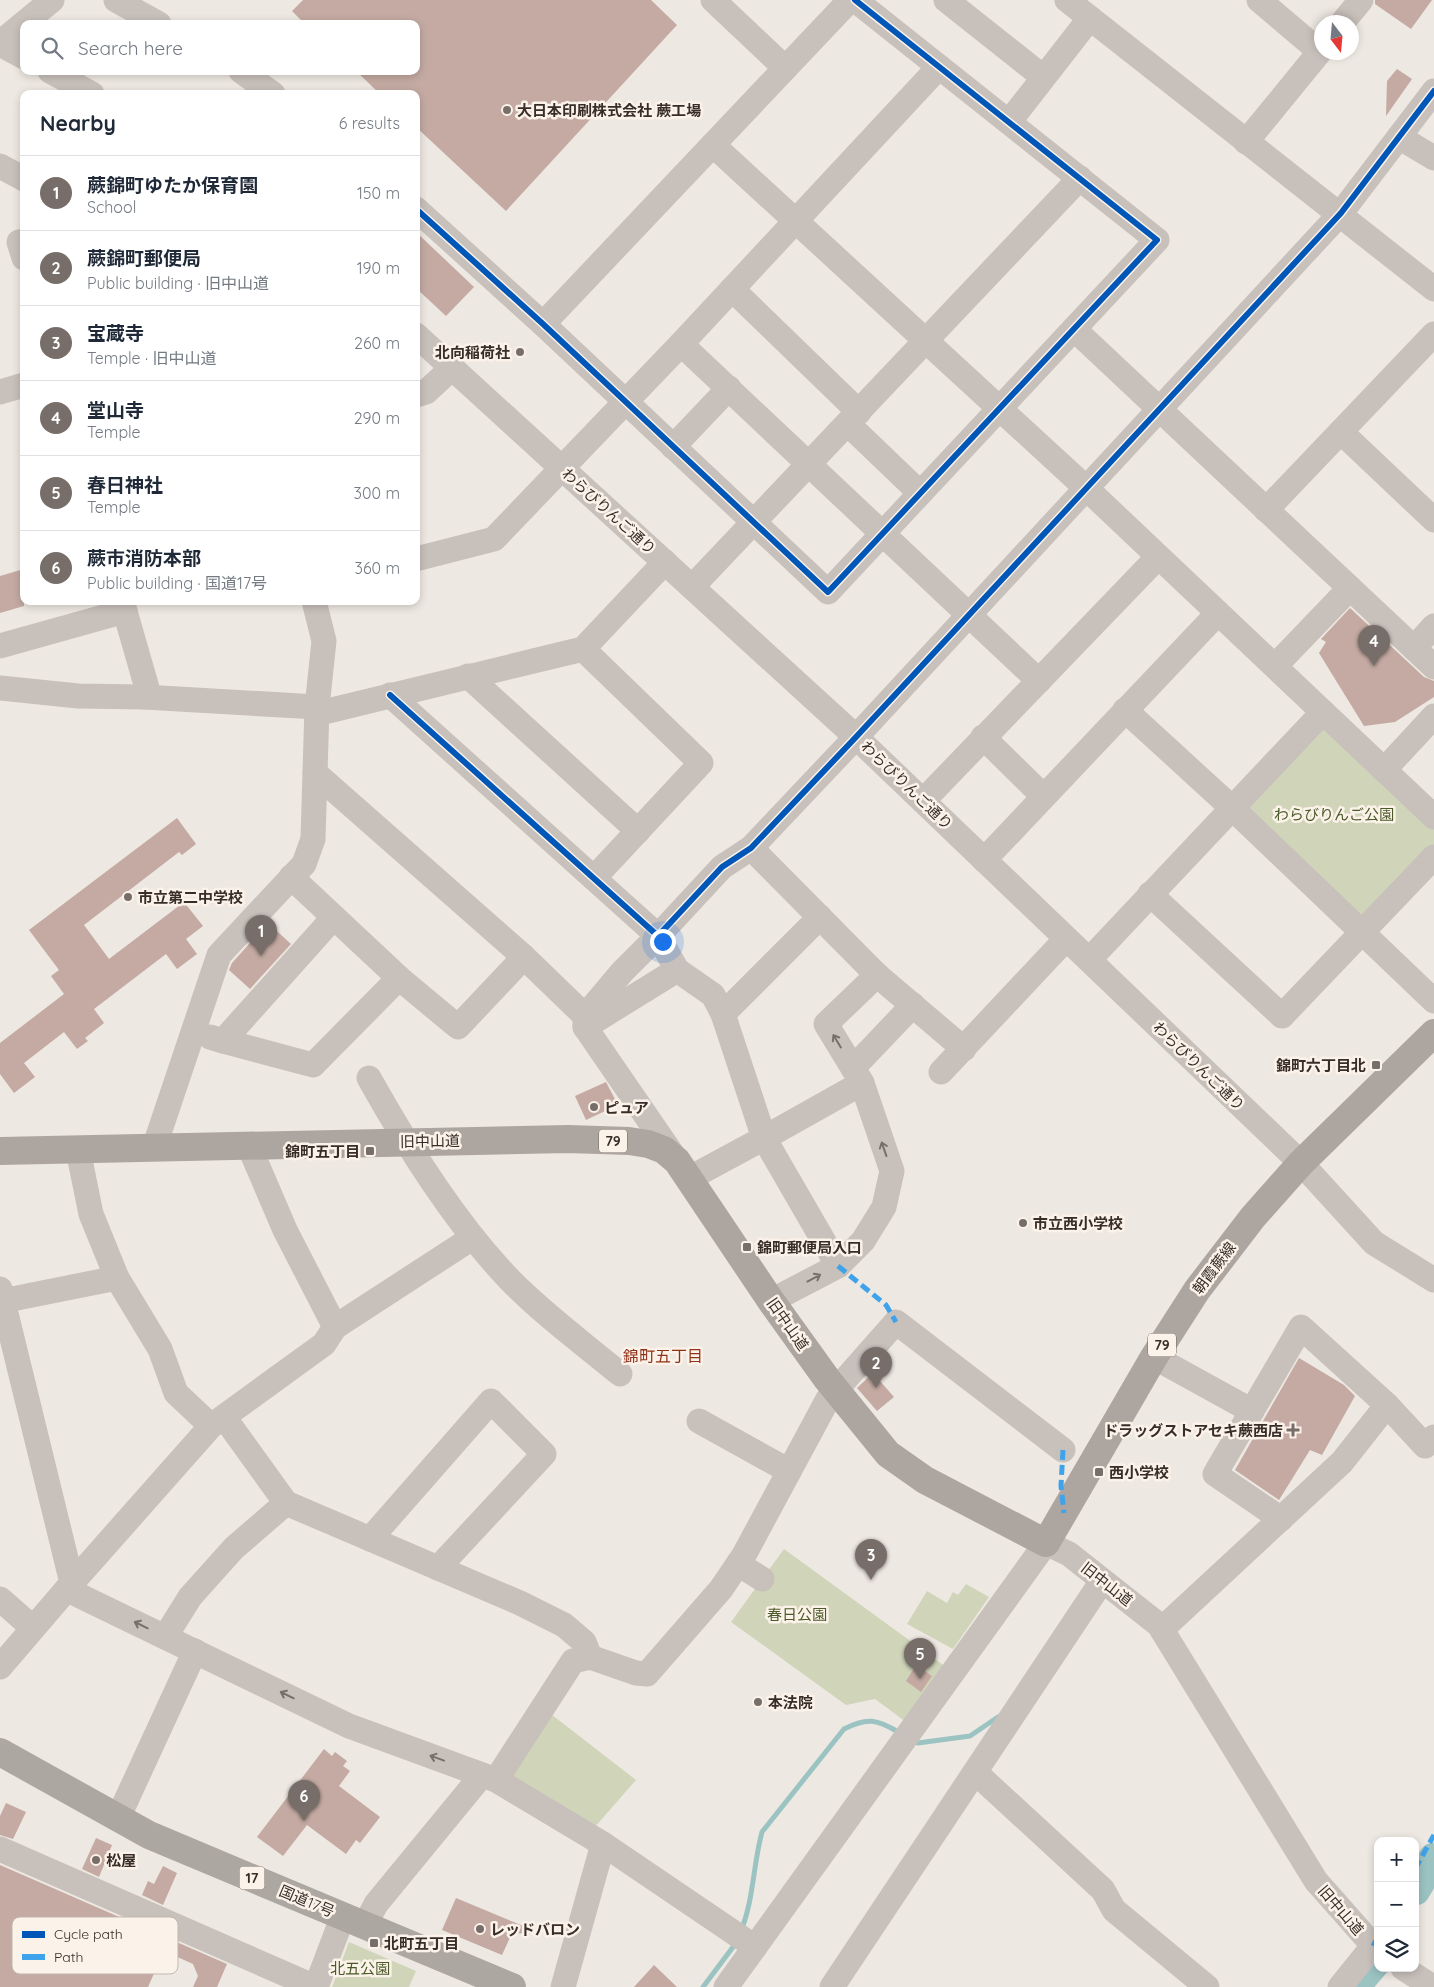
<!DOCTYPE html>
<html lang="en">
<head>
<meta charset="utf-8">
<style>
  body { margin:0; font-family:Quicksand,"Noto Sans JP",sans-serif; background:#f2f2f3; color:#1f2937 }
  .controls { position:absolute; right:15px; bottom:15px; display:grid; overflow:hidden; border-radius:10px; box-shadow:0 2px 8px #0003 }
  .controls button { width:45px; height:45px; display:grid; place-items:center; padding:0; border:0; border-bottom:1px solid #e0e1e3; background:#fff; color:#1f2937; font:25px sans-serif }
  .compass { position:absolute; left:1314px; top:15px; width:45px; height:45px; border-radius:50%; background:#fff; box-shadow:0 2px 8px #0003; rotate:164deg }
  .you { position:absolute; left:662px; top:941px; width:18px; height:18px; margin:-12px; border:4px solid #fff; border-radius:50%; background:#1a73e8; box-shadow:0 0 0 8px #1a73e833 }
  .badge { display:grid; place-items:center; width:32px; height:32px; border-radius:50%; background:#786e69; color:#fff; font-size:16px; font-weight:700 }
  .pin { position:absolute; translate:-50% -41px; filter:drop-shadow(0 1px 2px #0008) }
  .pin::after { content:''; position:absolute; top:26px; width:18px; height:15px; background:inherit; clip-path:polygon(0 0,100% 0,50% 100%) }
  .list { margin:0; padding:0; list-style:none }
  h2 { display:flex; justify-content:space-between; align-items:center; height:65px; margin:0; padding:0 20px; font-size:21px }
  h2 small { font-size:16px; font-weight:400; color:#747a83 }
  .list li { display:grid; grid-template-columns:32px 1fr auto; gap:15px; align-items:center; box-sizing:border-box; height:75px; padding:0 20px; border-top:1px solid #e0e1e3 }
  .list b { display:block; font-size:19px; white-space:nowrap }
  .list p { margin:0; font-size:16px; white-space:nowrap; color:#747a83 }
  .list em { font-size:16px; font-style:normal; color:#747a83 }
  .icon { flex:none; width:28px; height:28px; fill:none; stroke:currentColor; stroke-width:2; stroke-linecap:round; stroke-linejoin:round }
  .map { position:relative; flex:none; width:1434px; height:1987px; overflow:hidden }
  .search { position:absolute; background:#fff; box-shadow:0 2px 8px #0003; left:20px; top:20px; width:400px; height:55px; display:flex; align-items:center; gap:12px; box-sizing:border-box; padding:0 18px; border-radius:10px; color:#747a83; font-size:19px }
  .panel { position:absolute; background:#fff; box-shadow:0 2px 8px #0003; left:20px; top:90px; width:400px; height:515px; border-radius:10px }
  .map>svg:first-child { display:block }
  .green { fill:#d0d5ba }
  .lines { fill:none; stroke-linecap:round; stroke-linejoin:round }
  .stream { stroke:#9bc3c2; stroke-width:5 }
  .river { stroke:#9bc3c2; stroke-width:31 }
  .building { fill:#c4aaa2 }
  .minor { stroke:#c8c0bb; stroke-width:25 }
  .major { stroke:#ada5a0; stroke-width:28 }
  .highway { stroke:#ada7a1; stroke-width:28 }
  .quiet { stroke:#3fa3eb; stroke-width:5; stroke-dasharray:10 5; stroke-linecap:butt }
  .cycleway-casing { stroke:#fbf2e9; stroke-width:9 }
  .cycleway { stroke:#0057b8; stroke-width:6 }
  .oneway { stroke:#796f6a }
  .poi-dot { fill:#786e69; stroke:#fbf2e9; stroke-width:2 }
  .labels { text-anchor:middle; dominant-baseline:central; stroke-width:5; stroke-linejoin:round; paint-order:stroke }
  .shield { fill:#fbf2e9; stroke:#736862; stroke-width:1 }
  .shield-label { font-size:14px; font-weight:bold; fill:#392d28 }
  .poi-label { font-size:15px; font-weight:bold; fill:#392d28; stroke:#fbf2e9; text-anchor:start }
  .street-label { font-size:15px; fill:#392d28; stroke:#fbf2e9 }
  .park-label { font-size:15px; fill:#4a5a29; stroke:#fbf2e9 }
  .neighbourhood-label { font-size:16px; fill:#903219; stroke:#fbf2e9 }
  .key { fill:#fbf2e9; stroke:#c1b7af; stroke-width:1 }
  .key-label { font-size:14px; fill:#392d28 }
</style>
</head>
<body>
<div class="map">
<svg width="1434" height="1987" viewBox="0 0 1434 1987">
  <rect width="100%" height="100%" fill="#eee8e2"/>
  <!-- green -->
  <g class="green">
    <polygon points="1323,712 1434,817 1434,857 1363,933 1231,807"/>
    <polygon points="784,1549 946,1667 906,1722 875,1699 846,1705 731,1622"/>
    <polygon points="966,1584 989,1597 953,1649 907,1624 927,1591 947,1603 953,1592 958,1595"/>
    <polygon points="547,1711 636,1780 594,1828 507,1781"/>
    <polygon points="349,1942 416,1971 409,1987 332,1987"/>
  </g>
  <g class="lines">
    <!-- stream -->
    <g class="stream">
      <polyline points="912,1740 918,1743 970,1736 998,1717"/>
      <path d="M741 1931C754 1898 753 1865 762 1832L844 1729C867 1717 877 1719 900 1733"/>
      <polyline points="703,1987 736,1943"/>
    </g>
    <!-- river -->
    <g class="river">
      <polyline points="1415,1890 1434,1858"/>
      <polyline points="1354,1987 1378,1959"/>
    </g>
  </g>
  <!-- building -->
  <g class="building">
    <polygon points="303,0 651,0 677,25 506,211 416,127 416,94 380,94 356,71 416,71 416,24 305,24 292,11"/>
    <polygon points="1375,0 1432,0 1411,29 1375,4"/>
    <polygon points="1397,69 1412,79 1386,116 1387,81"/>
    <polygon points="416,232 474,287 446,316 416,288"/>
    <polygon points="24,569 24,606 0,613 0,576"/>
    <polygon points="1350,608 1424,677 1434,681 1434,697 1395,722 1364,726 1319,653 1326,642 1321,639"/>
    <polygon points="177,818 196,844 182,855 179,852 84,925 109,959 184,902 203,926 186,939 197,954 177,969 166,954 94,1009 104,1023 85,1038 88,1041 77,1049 64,1032 24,1063 35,1077 14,1093 0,1074 0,1043 64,994 51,976 59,970 29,930"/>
    <polygon points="268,923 291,944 250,989 229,970 232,963"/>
    <polygon points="606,1082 618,1105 586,1120 575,1096"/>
    <polygon points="1299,1358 1344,1385 1355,1396 1322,1455 1310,1450 1279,1500 1235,1470"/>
    <polygon points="873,1373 894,1397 877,1411 857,1388"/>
    <polygon points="916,1665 932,1676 921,1692 906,1681"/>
    <polygon points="324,1749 332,1756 335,1752 347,1761 343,1766 350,1771 339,1786 380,1817 360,1843 356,1840 346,1854 307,1825 283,1856 257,1837"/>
    <polygon points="6,1803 26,1812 13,1839 0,1835 0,1816"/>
    <polygon points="96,1838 112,1845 99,1877 82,1869"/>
    <polygon points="0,1865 227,1964 217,1987 193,1987 198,1976 193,1964 164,1951 148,1987 0,1987"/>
    <polygon points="163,1866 177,1873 163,1905 142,1895 148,1881 154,1884"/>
    <polygon points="456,1898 540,1933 540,1934 512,1933 502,1955 442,1930"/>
    <polygon points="654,1965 677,1987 634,1987"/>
  </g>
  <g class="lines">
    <!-- minor -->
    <g class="minor">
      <polyline points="116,0 159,24"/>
      <polyline points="713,0 785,68"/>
      <polyline points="946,0 1043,77"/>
      <polyline points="1067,0 1434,289"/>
      <polyline points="1259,0 1319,51"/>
      <polyline points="1343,22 1361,0"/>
      <polyline points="0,43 52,0"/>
      <polyline points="0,44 24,57"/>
      <polyline points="50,71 92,94"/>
      <polyline points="241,71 273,94"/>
      <polyline points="1009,122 1090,18"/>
      <polyline points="1399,137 1434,158"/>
      <polyline points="1246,142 1322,49"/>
      <polyline points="713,145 1086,488 1434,817"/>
      <polyline points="0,166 24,179"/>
      <polyline points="416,209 543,324 828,592 1157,240 855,0"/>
      <polyline points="24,241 19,242 24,258"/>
      <polyline points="732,289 859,412"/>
      <polyline points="543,324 850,0"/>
      <polyline points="1074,329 1434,667"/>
      <polyline points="416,335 856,737 1301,1163 1374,1243 1434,1280"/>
      <polyline points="681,344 1039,681"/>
      <polyline points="0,392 24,385"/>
      <polyline points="416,395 426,392 452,368"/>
      <polyline points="848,424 920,493"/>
      <polyline points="1341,432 1434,520"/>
      <polyline points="673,447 729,388"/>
      <polyline points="1266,510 1434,334"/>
      <polyline points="416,559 494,539 681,344 939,67"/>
      <polyline points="692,587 1080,178"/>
      <polyline points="122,601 147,688 144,697"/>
      <polyline points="0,646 125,611"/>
      <polyline points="1414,648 1434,626"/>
      <polyline points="583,649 701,763 594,878"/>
      <polyline points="1275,666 1350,588"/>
      <polyline points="468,676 638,831"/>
      <polyline points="0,688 78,696 144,697 317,707 328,711 583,649 665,562"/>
      <polyline points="390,695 658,936 722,867 751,848 856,737 1341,213 1434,91"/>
      <polyline points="1125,710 1231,807 1434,1001"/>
      <polyline points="983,737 1043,796"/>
      <polyline points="1384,770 1434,716"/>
      <polyline points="315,773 524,957 585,1016"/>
      <polyline points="923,801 1158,557"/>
      <polyline points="751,848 877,975 964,1049"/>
      <polyline points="984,860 1218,613"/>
      <polyline points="291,877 399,978 458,1027 524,957"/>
      <polyline points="1150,894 1282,1016 1434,857"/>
      <polyline points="1089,960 1323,712"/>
      <polyline points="585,1027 677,970 713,995 723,1014 820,917"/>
      <polyline points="210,1037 223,1041 334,917"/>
      <polyline points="223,1041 313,1065 399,978"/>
      <polyline points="853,1068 913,1005"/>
      <polyline points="941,1072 1066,939"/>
      <path d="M369 1078C407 1146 456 1224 510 1280 543 1314 584 1344 620 1374"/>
      <polyline points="249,1146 285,1230 335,1327"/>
      <polyline points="154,1148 219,955 304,864 313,839 317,707 324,641 314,601"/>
      <polyline points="78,1150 91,1214 117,1278 160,1349 176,1393 211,1426"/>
      <polyline points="677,1161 585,1027 585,1016 622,972 658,936 677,970"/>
      <polyline points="690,1178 764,1138 723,1014"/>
      <polyline points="472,1238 335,1327 324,1344 211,1426 72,1583 76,1594 349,1726 496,1780 603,1844 755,1947"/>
      <polyline points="838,1266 764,1138 862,1083"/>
      <polyline points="0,1289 72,1583 0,1667"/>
      <polyline points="2,1301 117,1278"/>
      <polyline points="771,1301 838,1266 863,1241 884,1207 892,1171 862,1083 826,1024 877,975"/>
      <polyline points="1154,1357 1252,1411"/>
      <polyline points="224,1417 286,1503 520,1603 564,1625 584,1642 590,1657"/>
      <polyline points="699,1421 789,1471"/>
      <polyline points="1281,1519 1215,1474 1301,1327 1387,1405 1425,1446 1434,1437"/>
      <polyline points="370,1539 491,1401 544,1454 438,1568"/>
      <polyline points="738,1564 762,1579"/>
      <polyline points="0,1599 33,1628"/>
      <polyline points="1162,1629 1342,1462 1387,1405"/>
      <polyline points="165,1637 190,1597 234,1548 286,1503"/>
      <polyline points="976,1773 1103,1890 1114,1910 1207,1987"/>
      <polyline points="496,1780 573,1661 590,1657 636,1673 647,1674 721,1589 744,1555 828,1399 896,1322 1063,1450"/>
      <polyline points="118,1818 195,1651"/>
      <polyline points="0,1849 315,1987"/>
      <polyline points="365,1925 376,1904 482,1775"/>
      <polyline points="1403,1968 1433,1987"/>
      <polyline points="316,1987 343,1916"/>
      <polyline points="563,1987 603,1844"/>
      <polyline points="726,1987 1046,1543 1069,1554 1159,1625 1316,1881 1378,1951"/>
      <polyline points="832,1987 1102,1581"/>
      <polyline points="1340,1987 1373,1946"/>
    </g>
    <!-- major -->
    <polyline class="major" points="0,1151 568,1139 629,1141 648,1144 664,1150 677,1161 771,1301 827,1379 888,1454 925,1480 1046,1543 1154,1357 1197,1290 1253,1217 1301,1163 1434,1033"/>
    <!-- highway -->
    <polyline class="highway" points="0,1752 149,1835 512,1987"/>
    <!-- quiet -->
    <g class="quiet">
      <polyline points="838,1266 886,1305 896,1322"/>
      <polyline points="1063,1450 1061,1486 1064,1513"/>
      <polyline points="1415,1869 1434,1835"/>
      <polyline points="1373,1946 1378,1937"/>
    </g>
    <!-- cycleway casing -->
    <g class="cycleway-casing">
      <g id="cycleway">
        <polyline points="416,209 543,324 828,592 1157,240 855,0"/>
        <polyline points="390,695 658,936 722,867 751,848 856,737 1341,213 1434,91"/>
      </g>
    </g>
    <!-- cycleway -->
    <use href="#cycleway" class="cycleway"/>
  </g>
  <!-- one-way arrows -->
  <defs><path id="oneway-shaft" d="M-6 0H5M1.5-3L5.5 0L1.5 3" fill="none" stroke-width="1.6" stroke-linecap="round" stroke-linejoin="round" transform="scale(1.25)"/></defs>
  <g class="oneway">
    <use href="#oneway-shaft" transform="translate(837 1041) rotate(-121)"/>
    <use href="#oneway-shaft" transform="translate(884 1149) rotate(-109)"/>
    <use href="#oneway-shaft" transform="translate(814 1278) rotate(-28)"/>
    <use href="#oneway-shaft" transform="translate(141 1625) rotate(-154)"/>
    <use href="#oneway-shaft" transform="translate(287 1695) rotate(-154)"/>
    <use href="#oneway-shaft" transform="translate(437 1758) rotate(-160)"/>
  </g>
  <!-- markers -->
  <g class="poi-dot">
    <circle cx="507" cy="110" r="5"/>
    <circle cx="520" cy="352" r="5"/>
    <circle cx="128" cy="897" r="5"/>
    <rect x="1371" y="1060" width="10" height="10" rx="2.5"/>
    <circle cx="594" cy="1107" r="5"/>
    <rect x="365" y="1146" width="10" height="10" rx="2.5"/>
    <circle cx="1023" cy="1223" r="5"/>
    <rect x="742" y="1242" width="10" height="10" rx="2.5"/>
    <path d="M1290.5 1422.5h5v5h5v5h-5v5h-5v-5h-5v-5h5z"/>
    <rect x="1094" y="1467" width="10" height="10" rx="2.5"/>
    <circle cx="758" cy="1702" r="5"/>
    <circle cx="96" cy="1860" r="5"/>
    <circle cx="480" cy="1929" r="5"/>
    <rect x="369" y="1938" width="10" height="10" rx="2.5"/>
  </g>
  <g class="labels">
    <!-- shield labels -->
    <g class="shield">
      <rect x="599" y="1129.5" width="28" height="23" rx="4"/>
      <rect x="1148" y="1333.5" width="28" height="23" rx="4"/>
      <rect x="239.5" y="1866.5" width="25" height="23" rx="4"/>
    </g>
    <g class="shield-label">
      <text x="613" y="1141">79</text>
      <text x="1162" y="1345">79</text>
      <text x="252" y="1878">17</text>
    </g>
    <!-- poi labels -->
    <g class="poi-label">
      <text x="517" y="110">大日本印刷株式会社 蕨工場</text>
      <text x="510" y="352" text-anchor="end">北向稲荷社</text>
      <text x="138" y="897">市立第二中学校</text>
      <text x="1366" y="1065" text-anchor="end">錦町六丁目北</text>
      <text x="604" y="1107">ピュア</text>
      <text x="360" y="1151" text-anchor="end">錦町五丁目</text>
      <text x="1033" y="1223">市立西小学校</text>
      <text x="757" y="1247">錦町郵便局入口</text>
      <text x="1283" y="1430" text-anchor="end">ドラッグストアセキ蕨西店</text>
      <text x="1109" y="1472">西小学校</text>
      <text x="768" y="1702">本法院</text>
      <text x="106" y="1860">松屋</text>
      <text x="490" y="1929">レッドバロン</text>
      <text x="384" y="1943">北町五丁目</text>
    </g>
    <!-- street labels -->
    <g class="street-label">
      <text transform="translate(609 511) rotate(42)">わらびりんご通り</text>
      <text transform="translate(907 785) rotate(44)">わらびりんご通り</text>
      <text transform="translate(1199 1066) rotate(44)">わらびりんご通り</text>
      <text transform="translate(430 1141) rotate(-1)">旧中山道</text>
      <text transform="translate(1214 1268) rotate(-53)">朝霞蕨線</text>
      <text transform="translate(788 1324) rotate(55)">旧中山道</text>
      <text transform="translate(1107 1584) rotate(38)">旧中山道</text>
      <text transform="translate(307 1901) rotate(23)">国道17号</text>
      <text transform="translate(1341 1910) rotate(49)">旧中山道</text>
    </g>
    <!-- park labels -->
    <g class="park-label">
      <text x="1334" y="814">わらびりんご公園</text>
      <text x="797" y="1614">春日公園</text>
      <text x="360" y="1968">北五公園</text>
    </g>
    <!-- neighbourhood labels -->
    <g class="neighbourhood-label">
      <text x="663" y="1356">錦町五丁目</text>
    </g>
  </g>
  <!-- legend -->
  <rect x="12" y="1917" width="166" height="57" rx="8" class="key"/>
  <rect x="22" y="1931" width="23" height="7" fill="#0057b8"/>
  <rect x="22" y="1954" width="23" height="6" fill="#3fa3eb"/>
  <g class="key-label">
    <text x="54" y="1939">Cycle path</text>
    <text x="54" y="1962">Path</text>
  </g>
</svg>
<div class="controls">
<button>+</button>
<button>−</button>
<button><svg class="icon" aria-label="layers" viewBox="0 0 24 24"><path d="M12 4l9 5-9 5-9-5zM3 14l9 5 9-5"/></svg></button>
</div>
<svg class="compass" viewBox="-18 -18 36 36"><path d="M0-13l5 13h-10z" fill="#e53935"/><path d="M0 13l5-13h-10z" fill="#747a83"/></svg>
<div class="you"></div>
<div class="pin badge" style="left:261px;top:956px">1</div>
<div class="pin badge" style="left:876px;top:1388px">2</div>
<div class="pin badge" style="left:871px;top:1580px">3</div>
<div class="pin badge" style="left:1374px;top:666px">4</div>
<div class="pin badge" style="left:920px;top:1679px">5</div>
<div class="pin badge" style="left:304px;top:1821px">6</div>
<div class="search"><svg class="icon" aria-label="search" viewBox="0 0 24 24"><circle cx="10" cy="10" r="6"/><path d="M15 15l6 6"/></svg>Search here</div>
<section class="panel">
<h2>Nearby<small>6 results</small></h2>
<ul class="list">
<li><span class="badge">1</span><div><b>蕨錦町ゆたか保育園</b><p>School</p></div><em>150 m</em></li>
<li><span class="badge">2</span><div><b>蕨錦町郵便局</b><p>Public building · 旧中山道</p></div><em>190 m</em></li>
<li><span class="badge">3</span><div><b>宝蔵寺</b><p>Temple · 旧中山道</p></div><em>260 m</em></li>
<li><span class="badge">4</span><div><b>堂山寺</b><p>Temple</p></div><em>290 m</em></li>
<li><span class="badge">5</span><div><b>春日神社</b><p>Temple</p></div><em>300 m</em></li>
<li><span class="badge">6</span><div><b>蕨市消防本部</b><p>Public building · 国道17号</p></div><em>360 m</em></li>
</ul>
</section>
</div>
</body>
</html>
